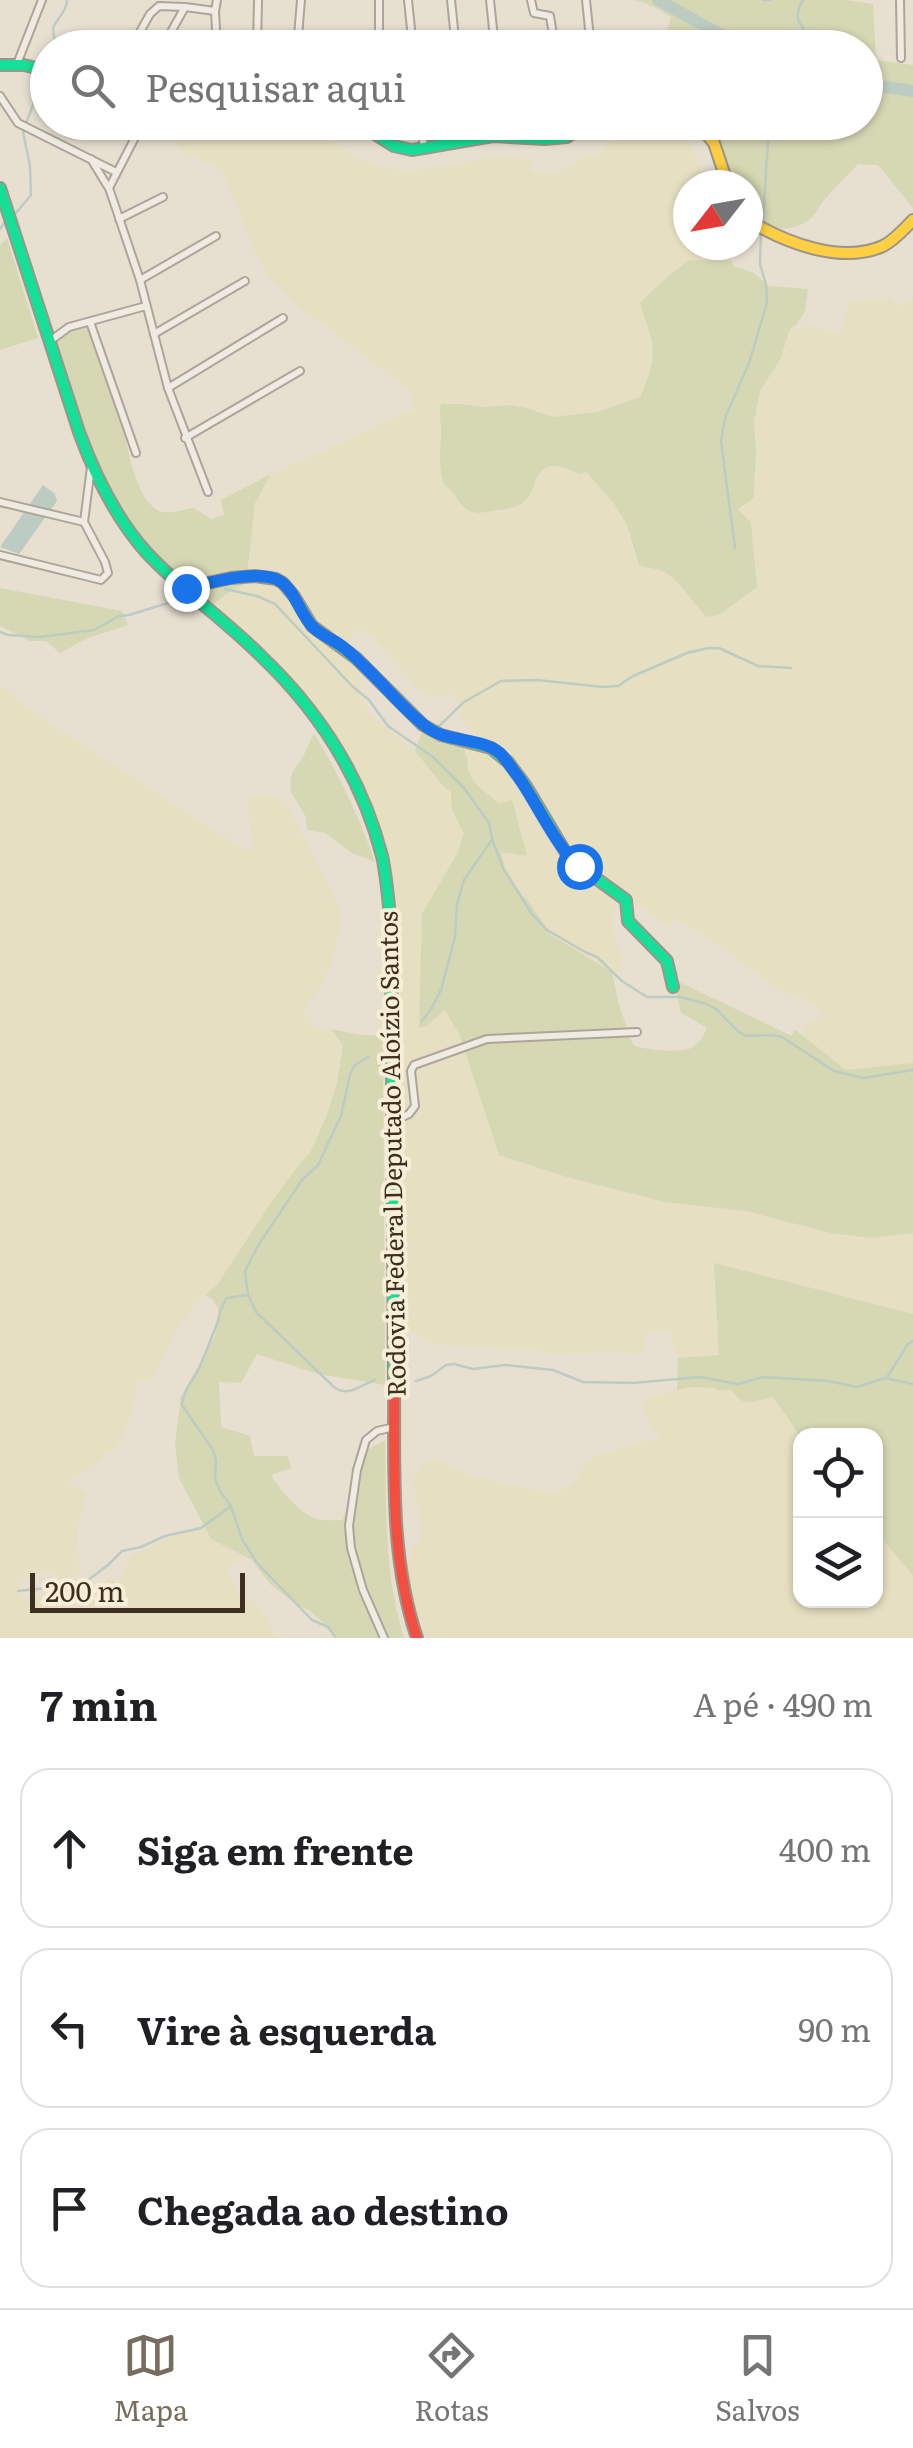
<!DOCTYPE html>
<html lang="pt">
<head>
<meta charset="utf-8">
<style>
  body { margin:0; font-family:Literata,serif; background:#f6f6f6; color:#202124 }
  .controls { position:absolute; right:30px; bottom:30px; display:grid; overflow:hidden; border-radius:20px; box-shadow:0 2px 8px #0004 }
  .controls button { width:90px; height:90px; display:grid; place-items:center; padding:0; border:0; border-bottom:2px solid #e0e0e0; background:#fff; color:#202124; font:50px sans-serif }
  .compass { position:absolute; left:673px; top:170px; width:90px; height:90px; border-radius:50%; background:#fff; box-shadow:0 2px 8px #0004; rotate:239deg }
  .scale { position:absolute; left:30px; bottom:25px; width:215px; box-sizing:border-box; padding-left:10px; border:5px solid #3d2e20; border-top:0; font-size:28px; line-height:35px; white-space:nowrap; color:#3d2e20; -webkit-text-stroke:8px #f7eed8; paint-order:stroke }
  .stop { position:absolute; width:30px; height:30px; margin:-22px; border:8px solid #1a73e8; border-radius:50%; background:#fff }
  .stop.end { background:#1a73e8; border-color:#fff; box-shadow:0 2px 10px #0008 }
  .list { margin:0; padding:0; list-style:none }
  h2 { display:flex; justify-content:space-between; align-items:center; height:130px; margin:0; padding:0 40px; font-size:42px }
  h2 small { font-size:32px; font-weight:400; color:#757577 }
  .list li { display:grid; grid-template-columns:65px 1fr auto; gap:30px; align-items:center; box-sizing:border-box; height:160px; margin:0 20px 20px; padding:0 20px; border:2px solid #e0e0e0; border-radius:30px }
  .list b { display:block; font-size:38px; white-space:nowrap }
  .list em { font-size:32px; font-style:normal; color:#757577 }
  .icon { flex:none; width:55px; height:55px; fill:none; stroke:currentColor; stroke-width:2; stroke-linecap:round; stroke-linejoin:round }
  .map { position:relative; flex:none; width:913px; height:1638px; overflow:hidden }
  .search { position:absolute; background:#fff; box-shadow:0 2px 8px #0004; left:30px; right:30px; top:30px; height:110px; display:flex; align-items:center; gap:25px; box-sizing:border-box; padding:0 35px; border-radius:55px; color:#757577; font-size:38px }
  .sheet { height:670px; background:#fff }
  nav { display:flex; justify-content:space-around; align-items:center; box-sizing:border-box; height:140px; border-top:2px solid #e0e0e0; background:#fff; font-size:28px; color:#757577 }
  nav a { display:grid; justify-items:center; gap:5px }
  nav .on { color:#786c5e }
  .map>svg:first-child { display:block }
  .farmland { fill:#e6dfc2 }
  .green { fill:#d6d7b3 }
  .water { fill:#bcccc2 }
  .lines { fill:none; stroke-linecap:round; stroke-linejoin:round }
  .stream { stroke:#bcccc2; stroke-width:2.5 }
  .river { stroke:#bcccc2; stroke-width:12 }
  .street-casing { stroke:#ada599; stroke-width:10 }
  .fast-casing { stroke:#9c958a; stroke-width:14 }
  .slow-casing { stroke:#9c958a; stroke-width:14 }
  .jam-casing { stroke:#9c958a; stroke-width:14 }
  .street { stroke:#efebe3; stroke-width:6 }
  .fast { stroke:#16e098; stroke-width:10 }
  .slow { stroke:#ffcf43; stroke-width:10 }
  .jam { stroke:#f24e42; stroke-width:10 }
  .route { stroke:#1a73e8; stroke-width:12 }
  .labels { text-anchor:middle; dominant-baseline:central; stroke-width:8; stroke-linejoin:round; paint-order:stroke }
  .street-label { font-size:25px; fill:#3d2e20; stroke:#f7eed8 }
</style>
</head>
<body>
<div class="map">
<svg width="913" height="1638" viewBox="0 0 913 1638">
  <rect width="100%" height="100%" fill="#e7e0d1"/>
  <!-- farmland -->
  <g class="farmland">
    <polygon points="181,123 307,123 351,154 369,163 393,169 414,170 467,162 490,155 529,160 532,173 568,168 589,154 597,157 615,137 622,123 629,132 658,136 662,123 676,123 689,141 705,185 688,185 688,245 728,245 732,261 703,260 665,279 640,303 654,348 654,362 640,397 597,412 552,417 527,408 512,405 483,407 461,404 441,404 438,410 441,422 440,474 454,490 461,504 475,513 507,509 524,503 530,495 536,478 547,468 557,465 566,466 573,471 586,472 613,502 627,526 633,552 646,569 656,568 666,572 676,581 692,603 719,615 757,587 751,523 738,509 748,504 756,481 754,425 761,389 781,358 789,330 812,325 840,333 849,301 890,297 899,307 913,297 913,1063 846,1070 802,1035 810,1022 825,1014 803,998 780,991 693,928 672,919 669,926 660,922 622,893 611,918 623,968 616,974 551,935 529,902 517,890 506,871 500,851 526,855 511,800 499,804 472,780 468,772 467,759 459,743 478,745 479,735 464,723 455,694 440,697 425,694 419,690 377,642 361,629 355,631 349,649 359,671 361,697 371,715 415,751 443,786 451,792 452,809 464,834 458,851 422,915 444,1009 460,1036 570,1178 665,1202 746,1211 831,1233 871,1238 913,1233 913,1314 715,1264 719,1356 678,1358 670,1334 648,1332 640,1354 609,1352 555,1354 531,1349 474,1348 429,1343 399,1321 397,933 389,859 374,817 323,720 207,610 216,601 246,583 255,503 271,474 414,409 411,392 300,308 266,272 254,251 223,171 188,154 174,142"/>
    <polygon points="0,685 37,714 206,825 250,852 252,841 246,797 263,794 285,801 337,903 341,919 334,957 317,993 303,1010 315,1025 322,1030 331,1029 335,1033 343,1045 334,1093 310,1153 272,1201 217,1285 199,1300 177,1328 151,1382 139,1380 129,1422 118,1444 85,1471 68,1481 86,1494 78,1527 79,1576 61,1579 48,1572 26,1578 21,1582 18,1591 20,1597 24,1598 36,1595 55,1602 72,1601 87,1594 111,1576 117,1583 132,1555 172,1536 205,1528 211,1539 245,1558 226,1570 242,1597 246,1600 254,1600 279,1638 0,1638"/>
    <polygon points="692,1387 716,1388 717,1391 731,1389 773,1397 800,1436 800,1600 876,1600 876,1531 913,1576 913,1638 419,1638 404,1573 413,1549 420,1543 421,1526 413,1478 423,1464 437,1458 468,1474 529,1489 552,1491 566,1489 577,1478 587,1460 623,1447 660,1437 640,1407 646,1397"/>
  </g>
  <!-- green -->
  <g class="green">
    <path d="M636 0H845L873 4 876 60 913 65V208L878 165 858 164C847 176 835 187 825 199 819 205 817 213 811 218 795 232 777 229 758 227L748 214V185H733L720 143 703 123 866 122V48L662 47 671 17 656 8Z"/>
    <polygon points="7,238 38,338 0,350 0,245"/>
    <path d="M689 260 732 261 733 266 754 273 769 286 808 289 805 311 797 324 789 330 781 358 761 389 757 405 754 425 756 448 754 498 738 509 751 523 757 587 719 615 707 617C693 604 680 580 664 572 655 567 647 569 639 565L627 525 613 502 586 472 579 474C565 467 548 459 537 477 533 484 533 493 527 499 521 507 508 509 498 510 490 511 481 514 473 512 458 509 458 492 445 486 437 467 441 449 441 429 441 419 438 413 441 404H461L483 407 512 405 527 408 552 417 598 412 640 397C660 351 654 348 640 303L665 279Z"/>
    <path d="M86 326C97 356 107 385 119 415 129 442 131 491 156 509 168 517 181 509 194 508L211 519 224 515 221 500 271 474 255 503 246 583 225 595 207 610 183 589 118 511 86 444 54 344 67 332Z"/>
    <polygon points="0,588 122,611 128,625 88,638 60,653 46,641 30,641 0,626"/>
    <path d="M422 732C438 735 458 735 465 751 469 759 466 768 470 775 476 788 490 794 499 804L512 800 527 856 501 852 506 871 517 890 529 902 551 935 612 972 619 1005 633 1045C645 1050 679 1053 691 1048 700 1044 703 1036 707 1028L681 1013 673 979 792 1036 794 1030 798 1032 846 1070 913 1063V1233L871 1238 831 1233 746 1211 665 1202 570 1178 499 1155 460 1036 445 1010 426 1026 419 1028 422 914 458 852 464 834 452 809 451 792 443 786 415 751Z"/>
    <path d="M314 733C340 777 358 814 375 862L352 853 325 833 307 830 306 817 291 792 290 781 292 772 303 757Z"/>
    <path d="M331 1029 361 1035 383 1036 385 1385 318 1374 257 1354 241 1383 219 1382 221 1427 250 1436 254 1456H288L291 1468 273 1474 272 1477C281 1491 300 1513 316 1519 324 1521 334 1520 343 1520L360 1453 385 1441C386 1508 384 1574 404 1638H336L331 1630 310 1611 296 1604 270 1584 252 1560 211 1539 179 1478 175 1443 181 1396 215 1336 218 1323V1308L212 1299 205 1295 217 1285 272 1201 301 1162 310 1153 328 1112 337 1082 343 1045Z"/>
    <path d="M714 1263 913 1314V1576L876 1531V1436H800L773 1397C753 1401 743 1409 731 1389L717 1391 716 1388 692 1387 677 1390 678 1358 719 1355Z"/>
  </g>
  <!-- water -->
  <polygon class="water" points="43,485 55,494 57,501 19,554 0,547"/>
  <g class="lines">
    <!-- stream -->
    <g class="stream">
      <polyline points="763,0 771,0"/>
      <path d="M803 0C788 25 809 27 814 48"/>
      <path d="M56 48C56 41 51 31 54 26 59 15 66 13 67 0"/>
      <polyline points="16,213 31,195 30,166 23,132 33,105 35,83 43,71"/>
      <polyline points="763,223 769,122"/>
      <polyline points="0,229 5,222"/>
      <polyline points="735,548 721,441 725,418 749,363 767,303 766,285 760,264 761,230"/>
      <polyline points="225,589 257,596 275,604 352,686 369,700 388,726 433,757 464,788 489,823 492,839 503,868 532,914 547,930 585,952 597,957 622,981 647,997 680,997 707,1004 716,1009 739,1032 746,1036 772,1035 782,1037 834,1071 863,1078 913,1070"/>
      <polyline points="0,632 8,635 40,637 94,630 119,616 129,615 168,603"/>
      <polyline points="437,728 464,702 501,681 537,680 603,687 618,686 633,676 687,653 708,648 719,648 758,666 791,668"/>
      <polyline points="422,1021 431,1009 441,990 455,937 457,904 464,880 491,841"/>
      <path d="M368 1057 355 1065 350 1074 341 1116 318 1165 302 1180 259 1244 245 1271 248 1295 256 1312 335 1388C349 1397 361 1385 375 1380"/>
      <path d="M247 1295 227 1298C219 1308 220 1318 215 1329 210 1342 205 1355 199 1368 193 1381 183 1391 182 1405L213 1450 216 1460 215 1478 220 1491 231 1506 242 1539 257 1563 312 1620 328 1627 336 1638"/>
      <polyline points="888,1376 908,1344 913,1341"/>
      <polyline points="416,1381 431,1376 446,1365 454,1364 473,1369 505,1365 553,1370 583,1382 633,1383 700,1377 738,1384 763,1377 828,1381 857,1387 885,1378 913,1384"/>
      <polyline points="18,1591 47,1588 66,1591 79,1587 108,1565 122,1551 141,1547 165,1536 201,1528 231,1506"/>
    </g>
    <!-- river -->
    <g class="river">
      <polyline points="658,0 718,33 754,48"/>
      <polyline points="866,84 913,91"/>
    </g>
    <!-- street casing -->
    <g class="street-casing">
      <g id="street">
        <polyline points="217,0 215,11 217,48"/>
        <polyline points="408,0 413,48"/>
        <polyline points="451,0 456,48"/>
        <polyline points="490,0 495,48"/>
        <polyline points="531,0 534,13 550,16 555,48"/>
        <polyline points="586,0 591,48"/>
        <polyline points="900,0 901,58"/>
        <polyline points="131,48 150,14 159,6 185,7 215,11"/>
        <polyline points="162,48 185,7"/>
        <polyline points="257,48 258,0"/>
        <polyline points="297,48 301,0"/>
        <polyline points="379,48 379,0"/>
        <polyline points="17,64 42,0"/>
        <polyline points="0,96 18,123 116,172"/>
        <polyline points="143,122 109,188 140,280 168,388 208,492"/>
        <polyline points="421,122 424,148"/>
        <polyline points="465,122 467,140"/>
        <polyline points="91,159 108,187"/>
        <polyline points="119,219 163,197"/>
        <polyline points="140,280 216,236"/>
        <polyline points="90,322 136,453"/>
        <polyline points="154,334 245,281"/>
        <polyline points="50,341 69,327 146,306"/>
        <polyline points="168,388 283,318"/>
        <polyline points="185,438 300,371"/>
        <polyline points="0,502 84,522"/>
        <polyline points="0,555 101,580 108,573 105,562 84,522 91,467"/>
        <polyline points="392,1122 409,1114 415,1106 411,1071 414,1065 487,1039 637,1032"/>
        <polyline points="384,1638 363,1590 351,1548 349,1526 357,1470 366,1440 377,1431 394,1427"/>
      </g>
    </g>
    <!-- fast casing -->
    <g class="fast-casing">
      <g id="fast">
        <polyline points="0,65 24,65 48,71"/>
        <polyline points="136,122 142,122"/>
        <polyline points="356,122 394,146 412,150 493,136 545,139 567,137 588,122"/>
        <path d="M0 188 79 432C95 476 115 517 146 552 181 590 224 619 260 655 318 710 362 778 382 856 387 878 388 901 391 924L394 1381"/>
        <polyline points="185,588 231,578 255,576 276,579 283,583 294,596 312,626 356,658 423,725 441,735 491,748 508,762 526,786 566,853 579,866 626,900 628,921 667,961 673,987"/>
      </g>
    </g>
    <!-- slow casing -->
    <g class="slow-casing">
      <g id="slow">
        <polyline points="697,122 714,143 728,185"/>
        <path d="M748 220C784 242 841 265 883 246 895 240 904 229 913 220"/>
      </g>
    </g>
    <!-- jam casing -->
    <g class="jam-casing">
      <path id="jam" d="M394 1381C395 1467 389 1555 417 1638"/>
    </g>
    <!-- street -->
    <use href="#street" class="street"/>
    <!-- fast -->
    <use href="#fast" class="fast"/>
    <!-- slow -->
    <use href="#slow" class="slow"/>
    <!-- jam -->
    <use href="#jam" class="jam"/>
  </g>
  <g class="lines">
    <!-- route -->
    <path class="route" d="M186 588C209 583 254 570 276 579 295 587 299 614 313 627 321 635 330 638 339 644 347 649 355 657 362 664 385 685 403 710 428 728 449 743 480 737 500 753 507 760 513 770 519 778 539 807 553 842 579 866"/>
  </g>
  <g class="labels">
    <!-- street labels -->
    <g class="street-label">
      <text transform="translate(391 1154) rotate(-91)">Rodovia Federal Deputado Aloízio Santos</text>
    </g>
  </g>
</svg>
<div class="controls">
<button><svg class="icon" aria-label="locate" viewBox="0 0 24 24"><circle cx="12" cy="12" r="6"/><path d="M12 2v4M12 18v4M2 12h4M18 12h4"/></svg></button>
<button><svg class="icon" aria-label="layers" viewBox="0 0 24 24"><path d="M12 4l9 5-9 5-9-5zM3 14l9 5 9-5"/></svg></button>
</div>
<svg class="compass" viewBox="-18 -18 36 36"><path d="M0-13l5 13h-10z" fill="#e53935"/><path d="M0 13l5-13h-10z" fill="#757577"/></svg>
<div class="scale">200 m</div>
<div class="stop" style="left:579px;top:866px"></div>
<div class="stop end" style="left:186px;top:588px"></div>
<div class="search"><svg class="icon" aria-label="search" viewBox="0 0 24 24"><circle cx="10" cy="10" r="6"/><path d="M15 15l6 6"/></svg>Pesquisar aqui</div>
</div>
<section class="sheet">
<h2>7 min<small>A pé · 490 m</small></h2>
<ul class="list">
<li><svg class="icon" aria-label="ahead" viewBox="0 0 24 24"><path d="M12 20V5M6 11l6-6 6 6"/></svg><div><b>Siga em frente</b></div><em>400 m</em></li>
<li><svg class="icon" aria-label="left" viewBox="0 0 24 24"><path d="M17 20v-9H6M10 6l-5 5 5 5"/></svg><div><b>Vire à esquerda</b></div><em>90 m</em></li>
<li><svg class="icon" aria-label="arrive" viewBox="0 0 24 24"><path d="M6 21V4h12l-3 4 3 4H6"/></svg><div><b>Chegada ao destino</b></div></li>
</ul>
</section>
<nav>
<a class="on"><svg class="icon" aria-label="map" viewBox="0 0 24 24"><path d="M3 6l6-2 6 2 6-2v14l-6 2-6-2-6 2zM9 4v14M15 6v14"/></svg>Mapa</a>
<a><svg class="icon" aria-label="directions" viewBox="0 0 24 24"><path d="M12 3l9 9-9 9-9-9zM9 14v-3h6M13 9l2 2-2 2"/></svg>Rotas</a>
<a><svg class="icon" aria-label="saved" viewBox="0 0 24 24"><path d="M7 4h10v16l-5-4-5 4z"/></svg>Salvos</a>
</nav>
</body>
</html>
